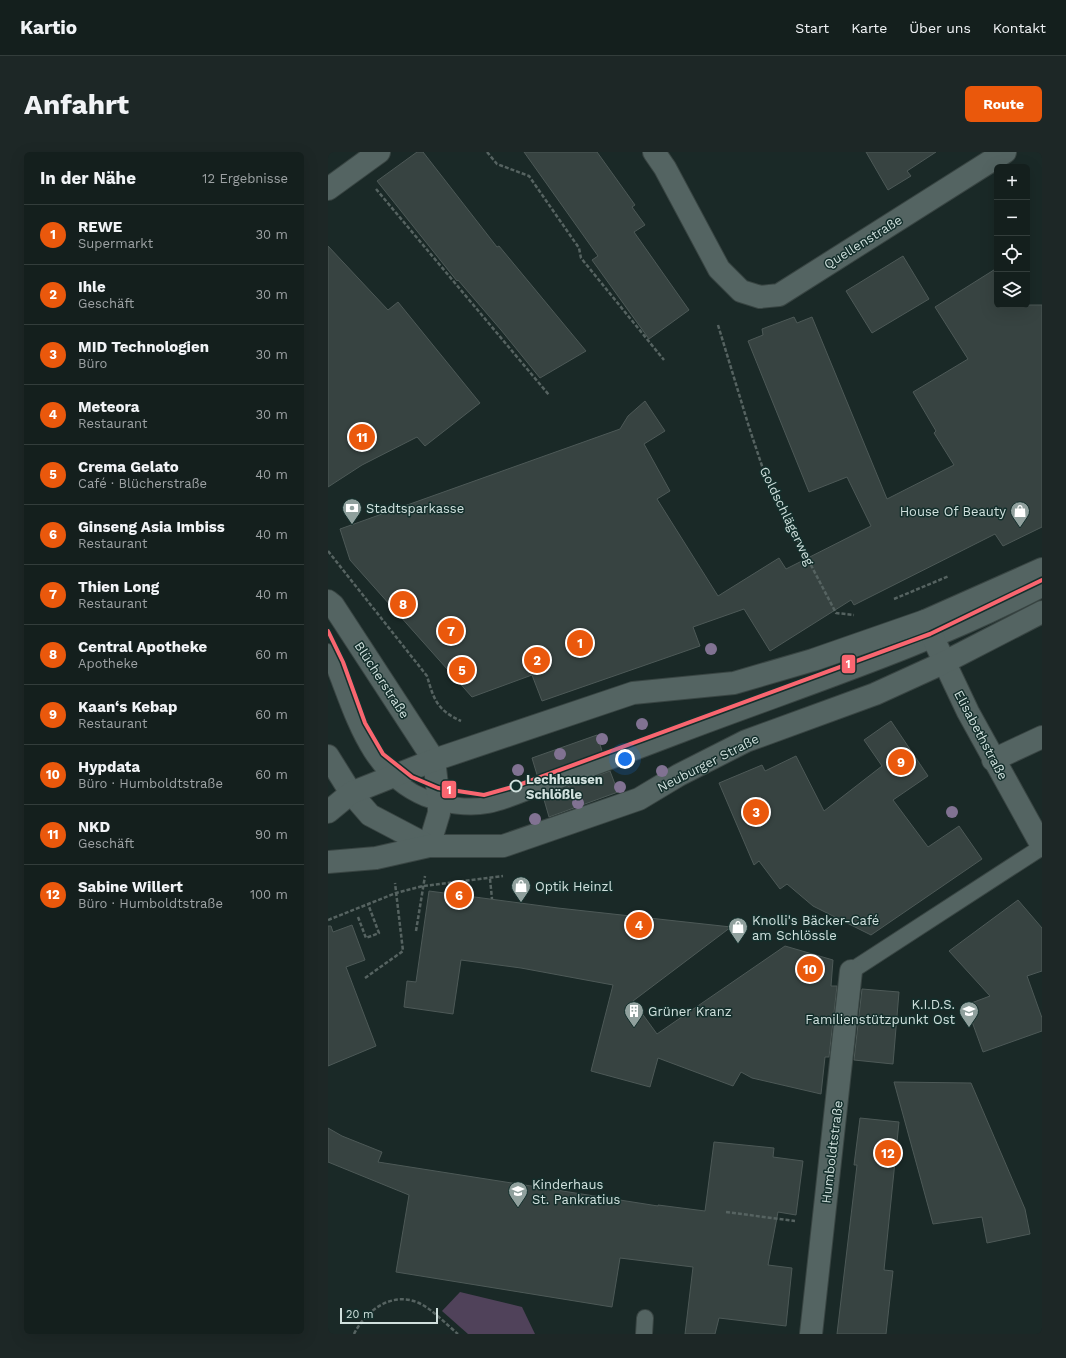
<!DOCTYPE html>
<html lang="de">
<head>
<meta charset="utf-8">
<style>
  body { margin:0; font-family:"Work Sans",sans-serif; background:#1d2726; color:#f1f3f6 }
  .controls { position:absolute; right:12px; top:12px; display:grid; overflow:hidden; border-radius:6px; box-shadow:0 4px 16px #0002 }
  .controls button { width:36px; height:36px; display:grid; place-items:center; padding:0; border:0; border-bottom:1px solid #333d3b; background:#141f1d; color:#f1f3f6; font:20px sans-serif }
  .scale { position:absolute; left:12px; bottom:10px; width:98px; box-sizing:border-box; padding-left:4px; border:2px solid #d0e0dd; border-top:0; font-size:11px; line-height:14px; white-space:nowrap; color:#d0e0dd; -webkit-text-stroke:3px #142f2c; paint-order:stroke }
  .you { position:absolute; left:297px; top:607px; width:14px; height:14px; margin:-10px; border:3px solid #fff; border-radius:50%; background:#1a73e8; box-shadow:0 0 0 6px #1a73e833 }
  .badge { display:grid; place-items:center; width:26px; height:26px; border-radius:50%; background:#ea580c; color:#fff; font-size:13px; font-weight:700 }
  .pin { position:absolute; translate:-50% -50%; border:2px solid #fff; box-shadow:0 1px 4px #0006 }
  .list { margin:0; padding:0; list-style:none }
  h2 { display:flex; justify-content:space-between; align-items:center; height:52px; margin:0; padding:0 16px; font-size:17px }
  h2 small { font-size:13px; font-weight:400; color:#9da2a4 }
  .list li { display:grid; grid-template-columns:26px 1fr auto; gap:12px; align-items:center; box-sizing:border-box; height:60px; padding:0 16px; border-top:1px solid #333d3b }
  .list b { display:block; font-size:15px; white-space:nowrap }
  .list p { margin:0; font-size:13px; white-space:nowrap; color:#9da2a4 }
  .list em { font-size:13px; font-style:normal; color:#9da2a4 }
  .icon { flex:none; width:22px; height:22px; fill:none; stroke:currentColor; stroke-width:2; stroke-linecap:round; stroke-linejoin:round }
  .map { position:relative; flex:none; width:714px; height:1182px; overflow:hidden; border-radius:6px }
  header { display:flex; align-items:center; gap:24px; box-sizing:border-box; height:56px; padding:0 20px; background:#141f1d; border-bottom:1px solid #333d3b }
  header strong { font-size:19px }
  nav { display:flex; gap:22px; margin-inline-start:auto; font-size:14px }
  .intro { display:flex; align-items:center; justify-content:space-between; box-sizing:border-box; height:96px; padding:0 24px }
  h1 { margin:0; font-size:28px }
  .button { padding:10px 18px; border-radius:6px; background:#ea580c; color:#fff; font-size:14px; font-weight:700 }
  main { display:flex; gap:24px; padding:0 24px }
  aside { flex:1; background:#141f1d; border-radius:6px; box-shadow:0 4px 16px #0002 }
  .map>svg:first-child { display:block }
  .green { fill:#50425a }
  .building { fill:#374341; stroke:#4d5957 }
  .lines { fill:none; stroke-linecap:round; stroke-linejoin:round }
  .service-casing { stroke:#394543; stroke-width:18 }
  .minor-casing { stroke:#394543; stroke-width:24 }
  .tertiary-casing { stroke:#394543; stroke-width:24 }
  .path { stroke:#566361; stroke-width:2.5; stroke-dasharray:4 2; stroke-linecap:butt }
  .service { stroke:#546462; stroke-width:16 }
  .minor { stroke:#546462; stroke-width:22 }
  .tertiary { stroke:#546462; stroke-width:22 }
  .tram-1-casing { stroke:#142f2c; stroke-width:7 }
  .tram-1 { stroke:#f96670; stroke-width:4 }
  .tree { fill:#817292 }
  .stop-dot { fill:#142f2c; stroke:#d0e0dd; stroke-width:2 }
  .labels { text-anchor:middle; dominant-baseline:central; stroke-width:3; stroke-linejoin:round; paint-order:stroke }
  .street-label { font-size:13px; fill:#d0e0dd; stroke:#142f2c }
  .poi-label { font-size:13px; fill:#d0e0dd; stroke:#142f2c; text-anchor:start }
  .stop-label { font-size:13px; font-weight:bold; fill:#d0e0dd; stroke:#142f2c; text-anchor:start }
  .line-badge { stroke:#142f2c; stroke-width:1.5 }
  .badge-label { font-size:11px; text-anchor:middle; font-weight:bold; fill:#fff }
</style>
</head>
<body>
<header>
<strong>Kartio</strong>
<nav><a>Start</a><a>Karte</a><a>Über uns</a><a>Kontakt</a></nav>
</header>
<div class="intro"><h1>Anfahrt</h1><a class="button">Route</a></div>
<main>
<aside>
<h2>In der Nähe<small>12 Ergebnisse</small></h2>
<ul class="list">
<li><span class="badge">1</span><div><b>REWE</b><p>Supermarkt</p></div><em>30 m</em></li>
<li><span class="badge">2</span><div><b>Ihle</b><p>Geschäft</p></div><em>30 m</em></li>
<li><span class="badge">3</span><div><b>MID Technologien</b><p>Büro</p></div><em>30 m</em></li>
<li><span class="badge">4</span><div><b>Meteora</b><p>Restaurant</p></div><em>30 m</em></li>
<li><span class="badge">5</span><div><b>Crema Gelato</b><p>Café · Blücherstraße</p></div><em>40 m</em></li>
<li><span class="badge">6</span><div><b>Ginseng Asia Imbiss</b><p>Restaurant</p></div><em>40 m</em></li>
<li><span class="badge">7</span><div><b>Thien Long</b><p>Restaurant</p></div><em>40 m</em></li>
<li><span class="badge">8</span><div><b>Central Apotheke</b><p>Apotheke</p></div><em>60 m</em></li>
<li><span class="badge">9</span><div><b>Kaan‘s Kebap</b><p>Restaurant</p></div><em>60 m</em></li>
<li><span class="badge">10</span><div><b>Hypdata</b><p>Büro · Humboldtstraße</p></div><em>60 m</em></li>
<li><span class="badge">11</span><div><b>NKD</b><p>Geschäft</p></div><em>90 m</em></li>
<li><span class="badge">12</span><div><b>Sabine Willert</b><p>Büro · Humboldtstraße</p></div><em>100 m</em></li>
</ul>
</aside>
<div class="map">
<svg width="714" height="1182" viewBox="0 0 714 1182">
  <rect width="100%" height="100%" fill="#1a2927"/>
  <!-- green -->
  <polygon class="green" points="132,1140 194,1155 207,1182 140,1182 114,1159"/>
  <!-- building -->
  <g class="building">
    <polygon points="89,0 95,0 169,95 171,94 258,199 212,226 173,178 130,128 129,129 49,29"/>
    <polygon points="196,0 269,0 307,53 304,55 317,73 306,80 361,158 321,187 264,108 270,104"/>
    <polygon points="538,0 608,0 579,19 583,24 560,38"/>
    <polygon points="0,94 60,158 70,150 152,251 97,294 89,285 34,313 0,335"/>
    <polygon points="575,104 601,147 544,181 518,139"/>
    <polygon points="669,116 669,153 714,153 714,375 675,394 667,382 526,453 523,448 442,499 416,457 365,475 372,494 214,549 204,523 144,545 22,408 12,377 292,277 300,264 317,249 337,279 316,292 342,339 329,347 390,444 451,406 458,417 543,374 519,325 481,340 420,189 435,183 434,177 466,165 469,171 484,165 559,347 626,313 606,281 608,279 585,240 640,207 607,155"/>
    <polygon points="563,569 600,624 565,648 600,695 631,674 654,707 543,783 485,754 459,732 452,737 431,709 426,713 391,631 434,613 437,619 468,604 496,659 554,614 536,588"/>
    <polygon points="269,583 275,602 210,626 204,606"/>
    <polygon points="282,619 290,640 221,665 215,644"/>
    <polygon points="101,739 230,756 403,775 305,849 329,882 457,794 505,808 503,834 509,834 501,905 497,905 493,942 424,926 413,920 405,934 330,906 322,935 263,919 285,833 193,816 133,808 125,862 76,855 79,829 88,830"/>
    <polygon points="690,748 714,776 714,819 699,824 714,866 714,879 655,900 638,853 662,844 621,799"/>
    <polygon points="24,773 37,808 18,815 48,894 0,914 0,774 3,774 5,780"/>
    <polygon points="534,837 571,840 565,912 526,908"/>
    <polygon points="566,930 643,931 697,1057 702,1082 659,1091 654,1065 605,1072"/>
    <polygon points="532,966 571,970 556,1118 565,1119 558,1182 509,1182 529,1013 526,1013"/>
    <polygon points="0,976 14,984 54,1000 50,1010 330,1054 330,1053 377,1059 386,990 446,996 445,1005 475,1009 468,1063 450,1060 440,1113 464,1116 458,1174 391,1166 387,1182 357,1182 365,1115 292,1106 284,1155 68,1120 81,1043 0,1010"/>
  </g>
  <g class="lines">
    <!-- service casing -->
    <g class="service-casing">
      <g id="service">
        <path d="M0 500C24 554 35 620 97 646 116 653 140 657 160 653 180 649 200 639 220 632 265 616 309 599 354 582 475 536 599 497 714 437"/>
        <polyline points="523,819 714,695"/>
        <polyline points="316,1182 317,1166"/>
      </g>
    </g>
    <!-- minor casing -->
    <g class="minor-casing">
      <g id="minor">
        <polyline points="326,0 337,16 391,117 413,139 432,145 451,143 677,0"/>
        <polyline points="0,37 51,0"/>
        <polyline points="597,469 640,560 714,694"/>
        <polyline points="665,608 714,585"/>
        <polyline points="483,1182 523,819"/>
      </g>
    </g>
    <!-- tertiary casing -->
    <g class="tertiary-casing">
      <g id="tertiary">
        <polyline points="0,449 5,453 106,608 111,650 111,661 101,694"/>
        <polyline points="0,604 23,641 42,663 101,694"/>
        <polyline points="0,660 23,641 106,608 305,541 406,531 485,508 597,469 714,417"/>
        <polyline points="0,710 48,706 101,694 175,694 311,647 351,623 418,589 547,542 615,511 714,460"/>
      </g>
    </g>
    <!-- path -->
    <g class="path">
      <polyline points="159,0 169,12 201,24 251,96 253,106 336,208"/>
      <polyline points="48,37 221,243"/>
      <polyline points="390,173 421,275 439,329 508,461 526,463"/>
      <path d="M0 399 99 524C106 548 109 558 133 569"/>
      <polyline points="566,447 621,424"/>
      <polyline points="162,727 164,747"/>
      <polyline points="30,765 38,786 51,781 40,752"/>
      <polyline points="0,768 68,741 95,734 175,724"/>
      <polyline points="88,779 97,724"/>
      <polyline points="37,826 75,799 67,731"/>
      <polyline points="398,1060 467,1069"/>
      <path d="M26 1182C38 1158 64 1139 91 1151 104 1157 119 1173 130 1182"/>
    </g>
    <!-- service -->
    <use href="#service" class="service"/>
    <!-- minor -->
    <use href="#minor" class="minor"/>
    <!-- tertiary -->
    <use href="#tertiary" class="tertiary"/>
    <!-- tram-1 casing -->
    <g class="tram-1-casing">
      <polyline id="tram-1" points="0,479 15,510 37,571 55,602 84,625 110,636 156,643 188,634 602,482 714,428"/>
    </g>
    <!-- tram-1 -->
    <use href="#tram-1" class="tram-1"/>
  </g>
  <!-- trees -->
  <g class="tree">
    <circle cx="383" cy="497" r="6"/>
    <circle cx="314" cy="572" r="6"/>
    <circle cx="274" cy="587" r="6"/>
    <circle cx="232" cy="602" r="6"/>
    <circle cx="190" cy="618" r="6"/>
    <circle cx="334" cy="619" r="6"/>
    <circle cx="292" cy="635" r="6"/>
    <circle cx="250" cy="651" r="6"/>
    <circle cx="624" cy="660" r="6"/>
    <circle cx="207" cy="667" r="6"/>
  </g>
  <!-- icons -->
  <defs>
    <g id="bank-pin" transform="scale(1)"><path d="M0 17L-7.5 6A9.5 9.5 0 1 1 7.5 6Z" fill="#90a09d" stroke="#142f2c"/><path d="M-6-4H6V4H-6ZM0-2.3a2.3 2.3 0 1 0 0 4.6a2.3 2.3 0 1 0 0-4.6Z" fill="#fff"/></g>
    <g id="shop-pin" transform="scale(1)"><path d="M0 17L-7.5 6A9.5 9.5 0 1 1 7.5 6Z" fill="#90a09d" stroke="#142f2c"/><path d="M-5-2.5h2.3a2.7 3.5 0 0 1 5.4 0H5L5.5 6h-11ZM-1.5-2.5h3a1.5 2.3 0 0 0-3 0Z" fill="#fff"/></g>
    <g id="building-pin" transform="scale(1)"><path d="M0 17L-7.5 6A9.5 9.5 0 1 1 7.5 6Z" fill="#90a09d" stroke="#142f2c"/><path d="M-4-6H4V6H1V3H-1V6H-4ZM-2.5-4.3h1.7v1.8h-1.7ZM.8-4.3h1.7v1.8H.8ZM-2.5-1h1.7V.8h-1.7ZM.8-1h1.7V.8H.8Z" fill="#fff"/></g>
    <g id="school-pin" transform="scale(1)"><path d="M0 17L-7.5 6A9.5 9.5 0 1 1 7.5 6Z" fill="#90a09d" stroke="#142f2c"/><path d="M0-5L7-2L0 1L-7-2ZM-4 1L0 2.5L4 1V4Q0 6-4 4Z" fill="#fff"/></g>
  </defs>
  <g fill-rule="evenodd">
    <use href="#bank-pin" x="24" y="356"/>
    <use href="#shop-pin" x="692" y="359"/>
    <use href="#shop-pin" x="193" y="734"/>
    <use href="#shop-pin" x="410" y="775"/>
    <use href="#building-pin" x="306" y="859"/>
    <use href="#school-pin" x="641" y="859"/>
    <use href="#school-pin" x="190" y="1039"/>
  </g>
  <!-- markers -->
  <circle class="stop-dot" cx="188" cy="634" r="5.5"/>
  <g class="labels">
    <!-- street labels -->
    <g class="street-label">
      <text transform="translate(535 90) rotate(-32)">Quellenstraße</text>
      <text transform="translate(459 364) rotate(64)">Goldschlägerweg</text>
      <text transform="translate(54 528) rotate(57)">Blücherstraße</text>
      <text transform="translate(653 583) rotate(62)">Elisabethstraße</text>
      <text transform="translate(380 611) rotate(-27)">Neuburger Straße</text>
      <text transform="translate(504 1000) rotate(-83)">Humboldtstraße</text>
    </g>
    <!-- poi labels -->
    <g class="poi-label">
      <text x="38" y="356">Stadtsparkasse</text>
      <text x="678" y="359" text-anchor="end">House Of Beauty</text>
      <text x="207" y="734">Optik Heinzl</text>
      <text x="424" y="768">Knolli's Bäcker-Café<tspan x="424" dy="15">am Schlössle</tspan></text>
      <text x="627" y="852" text-anchor="end">K.I.D.S.<tspan x="627" dy="15">Familienstützpunkt Ost</tspan></text>
      <text x="320" y="859">Grüner Kranz</text>
      <text x="204" y="1032">Kinderhaus<tspan x="204" dy="15">St. Pankratius</tspan></text>
    </g>
    <!-- stop labels -->
    <g class="stop-label">
      <text x="198" y="627">Lechhausen<tspan x="198" dy="15">Schlößle</tspan></text>
    </g>
  </g>
  <g class="line-badge">
    <rect x="513" y="502" width="15" height="20" rx="4" fill="#f96670"/>
    <rect x="113" y="628" width="16" height="19" rx="4" fill="#f96670"/>
  </g>
  <g class="badge-label">
    <text x="520" y="516">1</text>
    <text x="121" y="642">1</text>
  </g>
</svg>
<div class="controls">
<button>+</button>
<button>−</button>
<button><svg class="icon" aria-label="locate" viewBox="0 0 24 24"><circle cx="12" cy="12" r="6"/><path d="M12 2v4M12 18v4M2 12h4M18 12h4"/></svg></button>
<button><svg class="icon" aria-label="layers" viewBox="0 0 24 24"><path d="M12 4l9 5-9 5-9-5zM3 14l9 5 9-5"/></svg></button>
</div>
<div class="scale">20 m</div>
<div class="you"></div>
<div class="pin badge" style="left:252px;top:491px">1</div>
<div class="pin badge" style="left:209px;top:508px">2</div>
<div class="pin badge" style="left:428px;top:660px">3</div>
<div class="pin badge" style="left:311px;top:773px">4</div>
<div class="pin badge" style="left:134px;top:518px">5</div>
<div class="pin badge" style="left:131px;top:743px">6</div>
<div class="pin badge" style="left:123px;top:479px">7</div>
<div class="pin badge" style="left:75px;top:452px">8</div>
<div class="pin badge" style="left:573px;top:610px">9</div>
<div class="pin badge" style="left:482px;top:817px">10</div>
<div class="pin badge" style="left:34px;top:285px">11</div>
<div class="pin badge" style="left:560px;top:1001px">12</div>
</div>
</main>
</body>
</html>
